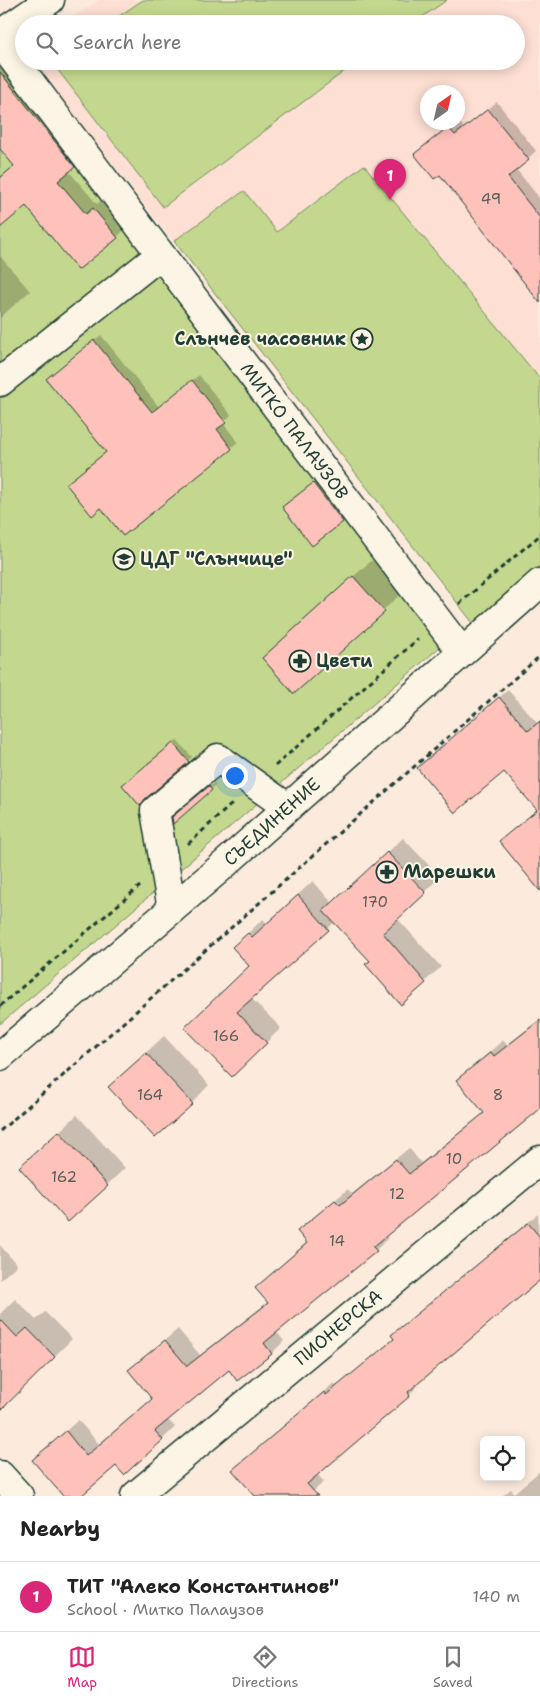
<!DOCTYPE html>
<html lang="en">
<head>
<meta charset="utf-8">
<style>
  body { margin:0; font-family:"Shantell Sans",sans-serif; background:#f6f6f6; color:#222 }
  .controls { position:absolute; right:15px; bottom:15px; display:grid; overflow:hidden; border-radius:8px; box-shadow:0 2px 12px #0003 }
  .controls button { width:45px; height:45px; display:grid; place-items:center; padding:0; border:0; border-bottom:1px solid #e0e0e0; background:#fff; color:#222; font:25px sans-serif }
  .compass { position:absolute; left:420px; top:85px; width:45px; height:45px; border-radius:50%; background:#fff; box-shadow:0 2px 12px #0003; rotate:34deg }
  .you { position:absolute; left:234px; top:775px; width:18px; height:18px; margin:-12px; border:4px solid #fff; border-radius:50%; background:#1a73e8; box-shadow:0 0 0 8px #1a73e833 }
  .badge { display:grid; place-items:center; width:32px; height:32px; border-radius:50%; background:#db2777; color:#fff; font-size:16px; font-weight:700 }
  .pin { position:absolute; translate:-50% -41px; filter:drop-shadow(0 1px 2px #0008) }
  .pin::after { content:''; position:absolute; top:26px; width:18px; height:15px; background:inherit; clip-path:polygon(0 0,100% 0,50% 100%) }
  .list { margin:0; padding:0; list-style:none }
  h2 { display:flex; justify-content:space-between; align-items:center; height:65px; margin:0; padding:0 20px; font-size:21px }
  h2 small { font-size:16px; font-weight:400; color:#767676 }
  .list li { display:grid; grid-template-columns:32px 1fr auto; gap:15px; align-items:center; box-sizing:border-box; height:70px; padding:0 20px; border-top:1px solid #e0e0e0 }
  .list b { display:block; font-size:19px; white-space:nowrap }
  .list p { margin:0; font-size:16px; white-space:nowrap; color:#767676 }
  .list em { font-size:16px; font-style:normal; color:#767676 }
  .icon { flex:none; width:28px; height:28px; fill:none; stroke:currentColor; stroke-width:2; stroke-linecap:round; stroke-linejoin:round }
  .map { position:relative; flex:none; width:540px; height:1496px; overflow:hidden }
  .search { position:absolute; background:#fff; box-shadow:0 2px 12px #0003; left:15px; right:15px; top:15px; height:55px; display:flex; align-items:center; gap:12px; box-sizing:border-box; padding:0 18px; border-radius:28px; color:#767676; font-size:19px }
  .sheet { height:135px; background:#fff }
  nav { display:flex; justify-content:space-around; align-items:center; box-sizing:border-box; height:70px; border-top:1px solid #e0e0e0; background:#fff; font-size:14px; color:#767676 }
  nav a { display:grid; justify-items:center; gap:2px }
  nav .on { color:#db2777 }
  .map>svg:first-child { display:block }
  .built { fill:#fddfd3; fill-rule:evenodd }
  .green { fill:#c3d88e; stroke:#718a61 }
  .shadow { fill:#0003 }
  .building { fill:#fec2bb; stroke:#1f3d34 }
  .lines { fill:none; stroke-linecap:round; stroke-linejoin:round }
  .minor-casing { stroke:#1f3d34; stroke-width:31 }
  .path { stroke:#1f3d34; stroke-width:3; stroke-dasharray:5 4; stroke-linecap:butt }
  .minor { stroke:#fcf5e5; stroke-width:28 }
  .labels { text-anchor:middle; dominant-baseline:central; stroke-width:4; stroke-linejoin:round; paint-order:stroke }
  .number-label { font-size:15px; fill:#575e56 }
  .poi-label { font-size:18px; font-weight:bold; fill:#1f3d34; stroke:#fcf5e5; text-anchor:start }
  .street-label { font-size:18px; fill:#1f3d34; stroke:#fcf5e5 }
</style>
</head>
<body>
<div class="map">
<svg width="540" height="1496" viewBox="0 0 540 1496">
  <rect width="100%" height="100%" fill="#fcebdd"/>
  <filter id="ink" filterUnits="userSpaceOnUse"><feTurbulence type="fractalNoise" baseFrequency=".02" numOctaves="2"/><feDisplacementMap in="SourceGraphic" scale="10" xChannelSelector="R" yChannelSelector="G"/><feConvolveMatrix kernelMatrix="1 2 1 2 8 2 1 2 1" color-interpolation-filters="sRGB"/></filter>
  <g filter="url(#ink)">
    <!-- built -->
    <path class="built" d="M99 0H540V566L473 623 32 61H516V24H63ZM428 92H458V122H428Z"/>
    <!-- green -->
    <g class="green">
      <polygon points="143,0 447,0 412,24 107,24"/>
      <polygon points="51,61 358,61 163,207"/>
      <polygon points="1,67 454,635 0,1024 0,68"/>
      <polygon points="364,165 540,379 540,566 473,623 174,241 244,191 277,232"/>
    </g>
    <!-- shadow -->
    <g class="shadow">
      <polygon points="11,62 84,155 68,170 97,204 104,198 127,227 117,237 27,204 0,220 0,177 15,165 0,147 0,71"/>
      <polygon points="497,102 536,151 516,169 540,199 540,301 440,173 416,154 453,122 458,122 458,120 464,128"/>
      <polygon points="0,256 30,291 0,318"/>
      <polygon points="101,335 159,407 199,375 231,415 223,423 238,442 123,534 101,507 67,484 107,451 54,373"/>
      <polygon points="322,476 350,513 342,521 284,507"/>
      <polygon points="372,560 402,593 294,692 281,641"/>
      <polygon points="508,690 538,724 540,722 540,794 504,771 427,759"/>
      <polygon points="177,740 192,757 148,795 140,804 128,781"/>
      <polygon points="214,783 215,785 211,789 174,821 178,813"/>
      <polygon points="403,838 440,877 397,918 441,967 401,1003 371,960 335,922 251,998 281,1028 232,1076 186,1028 250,966 233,947 263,919 267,923 313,881 333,904"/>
      <polygon points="540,1019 540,1108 385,1235 388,1238 376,1250 276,1331 284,1341 272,1353 237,1379 229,1368 167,1419 175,1427 162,1440 116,1464 79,1496 65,1496 34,1460 78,1420 99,1444 153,1398 130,1370 178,1329 200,1355 268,1302 256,1288 307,1242 299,1231 348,1189 352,1194 409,1148 421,1163 485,1112 458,1080 503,1040 507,1045"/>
      <polygon points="164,1036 209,1085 192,1103 109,1087"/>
      <polygon points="77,1115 125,1168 107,1185 21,1167"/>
      <polygon points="538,1214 540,1278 417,1383 419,1385 409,1395 317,1474 324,1482 308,1496 257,1496 244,1460 334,1383 337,1386 395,1338 393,1335 403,1326"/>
      <polygon points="0,1245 17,1265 0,1280"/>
      <polygon points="15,1299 36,1320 45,1312 72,1339 0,1410 0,1314"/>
      <polygon points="540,1471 540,1496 502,1496 511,1489 514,1493"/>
    </g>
    <!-- building -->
    <g class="building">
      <polygon points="0,72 75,167 58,181 86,214 93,208 118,238 78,270 26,206 0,228 0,178 14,166 0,149"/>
      <polygon points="488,109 529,160 508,177 540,218 540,303 440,175 434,179 414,154 448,127 455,135"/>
      <polygon points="94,340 152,412 192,380 226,423 217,429 232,449 123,536 101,508 92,516 66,484 106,452 46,379"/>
      <polygon points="313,483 343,522 312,546 282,507"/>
      <polygon points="353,576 385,612 294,694 262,658"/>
      <polygon points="499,697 528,731 540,721 540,891 499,841 537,810 504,772 455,813 417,768"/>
      <polygon points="173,743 189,762 145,799 140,806 122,785"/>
      <polygon points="209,786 212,790 173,824 172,817"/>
      <polygon points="387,852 426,893 383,933 426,983 401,1005 365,964 370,961 323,911"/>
      <polygon points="298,895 329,930 237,1012 267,1043 232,1077 184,1028 249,966 232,947 248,933 252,937"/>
      <polygon points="540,1020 540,1109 373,1247 377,1251 264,1343 272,1354 237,1381 229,1370 155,1431 163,1440 124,1475 116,1466 81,1496 63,1496 32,1460 66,1431 86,1456 152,1399 128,1370 165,1340 187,1366 268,1303 255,1288 307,1243 297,1231 335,1200 340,1205 396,1159 409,1174 484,1113 456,1080 491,1052 494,1056"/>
      <polygon points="146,1053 193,1104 155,1138 108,1087"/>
      <polygon points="59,1131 108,1186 68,1222 19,1167"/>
      <polygon points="528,1223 540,1237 540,1280 408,1392 410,1396 307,1484 318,1496 255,1496 232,1470 324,1392 326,1395 394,1339 391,1335"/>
      <polygon points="0,1319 17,1337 27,1328 55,1357 0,1411"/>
    </g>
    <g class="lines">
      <!-- minor casing -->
      <g class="minor-casing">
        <g id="minor">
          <polyline points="0,34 50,0"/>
          <path id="s1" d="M0 42 461 651"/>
          <polyline points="0,382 160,255"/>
          <polyline points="172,909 155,811 218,758 287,807"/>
          <path id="s2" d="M0 1056 218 870 540 583"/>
          <polyline points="0,1475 19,1496"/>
          <path id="s3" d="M135 1496 540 1160"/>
        </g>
      </g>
      <!-- path -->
      <g class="path">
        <polyline points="459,604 540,535"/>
        <polyline points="275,766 418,639"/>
        <polyline points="188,844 233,803"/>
        <polyline points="0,1006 140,886"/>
        <polyline points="0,1131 540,656"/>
      </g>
      <!-- minor -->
      <use href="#minor" class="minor"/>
    </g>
  </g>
  <!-- icons -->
  <defs>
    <g id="sight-ring" transform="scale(1.125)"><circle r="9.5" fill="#fcf5e5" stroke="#1f3d34" stroke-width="1.5"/><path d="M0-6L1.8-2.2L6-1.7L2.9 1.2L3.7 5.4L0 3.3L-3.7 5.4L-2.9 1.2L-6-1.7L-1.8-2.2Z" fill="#1f3d34"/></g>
    <g id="school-ring" transform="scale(1.125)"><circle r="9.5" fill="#fcf5e5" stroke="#1f3d34" stroke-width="1.5"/><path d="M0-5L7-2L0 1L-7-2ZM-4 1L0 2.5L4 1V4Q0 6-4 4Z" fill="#1f3d34"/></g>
    <g id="pharmacy-ring" transform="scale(1.125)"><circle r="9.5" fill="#fcf5e5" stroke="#1f3d34" stroke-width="1.5"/><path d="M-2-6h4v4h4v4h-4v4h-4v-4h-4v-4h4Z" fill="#1f3d34"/></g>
  </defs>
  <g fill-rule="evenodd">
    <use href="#sight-ring" x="362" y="339"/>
    <use href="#school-ring" x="124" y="559"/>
    <use href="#pharmacy-ring" x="300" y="661"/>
    <use href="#pharmacy-ring" x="387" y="872"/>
  </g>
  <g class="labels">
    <!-- number labels -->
    <g class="number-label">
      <text x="491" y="199">49</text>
      <text x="375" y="902">170</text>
      <text x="226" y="1036">166</text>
      <text x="150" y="1095">164</text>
      <text x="498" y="1095">8</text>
      <text x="454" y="1159">10</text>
      <text x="64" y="1177">162</text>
      <text x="397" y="1194">12</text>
      <text x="337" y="1241">14</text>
    </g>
    <!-- poi labels -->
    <g class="poi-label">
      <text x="346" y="339" text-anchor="end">Слънчев часовник</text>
      <text x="140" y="559">ЦДГ "Слънчице"</text>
      <text x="316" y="661">Цвети</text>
      <text x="403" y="872">Марешки</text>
    </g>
    <!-- street labels -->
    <g class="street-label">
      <text stroke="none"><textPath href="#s1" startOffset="488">МИТКО ПАЛАУЗОВ</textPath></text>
      <text stroke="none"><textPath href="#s2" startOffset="359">СЪЕДИНЕНИЕ</textPath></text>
      <text stroke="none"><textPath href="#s3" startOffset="264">ПИОНЕРСКА</textPath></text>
    </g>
  </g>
</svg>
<div class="controls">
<button><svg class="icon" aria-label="locate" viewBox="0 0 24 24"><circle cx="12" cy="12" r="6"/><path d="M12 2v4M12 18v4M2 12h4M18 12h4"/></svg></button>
</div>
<svg class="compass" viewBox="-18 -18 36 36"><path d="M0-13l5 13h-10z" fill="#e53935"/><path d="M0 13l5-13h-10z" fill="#767676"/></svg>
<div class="you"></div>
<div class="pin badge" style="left:390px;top:200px">1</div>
<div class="search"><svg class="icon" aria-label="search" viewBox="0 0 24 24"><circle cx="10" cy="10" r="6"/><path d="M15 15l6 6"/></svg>Search here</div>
</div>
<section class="sheet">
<h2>Nearby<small></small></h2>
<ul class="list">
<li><span class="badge">1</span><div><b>ТИТ &quot;Алеко Константинов&quot;</b><p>School · Митко Палаузов</p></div><em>140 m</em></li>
</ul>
</section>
<nav>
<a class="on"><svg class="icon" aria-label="map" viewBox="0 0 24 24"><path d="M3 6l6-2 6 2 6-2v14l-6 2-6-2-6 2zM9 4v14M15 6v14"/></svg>Map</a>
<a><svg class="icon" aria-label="directions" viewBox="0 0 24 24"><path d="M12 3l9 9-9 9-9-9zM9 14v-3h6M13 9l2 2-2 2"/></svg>Directions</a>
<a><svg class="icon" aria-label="saved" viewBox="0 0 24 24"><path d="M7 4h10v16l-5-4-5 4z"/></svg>Saved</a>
</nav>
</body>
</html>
